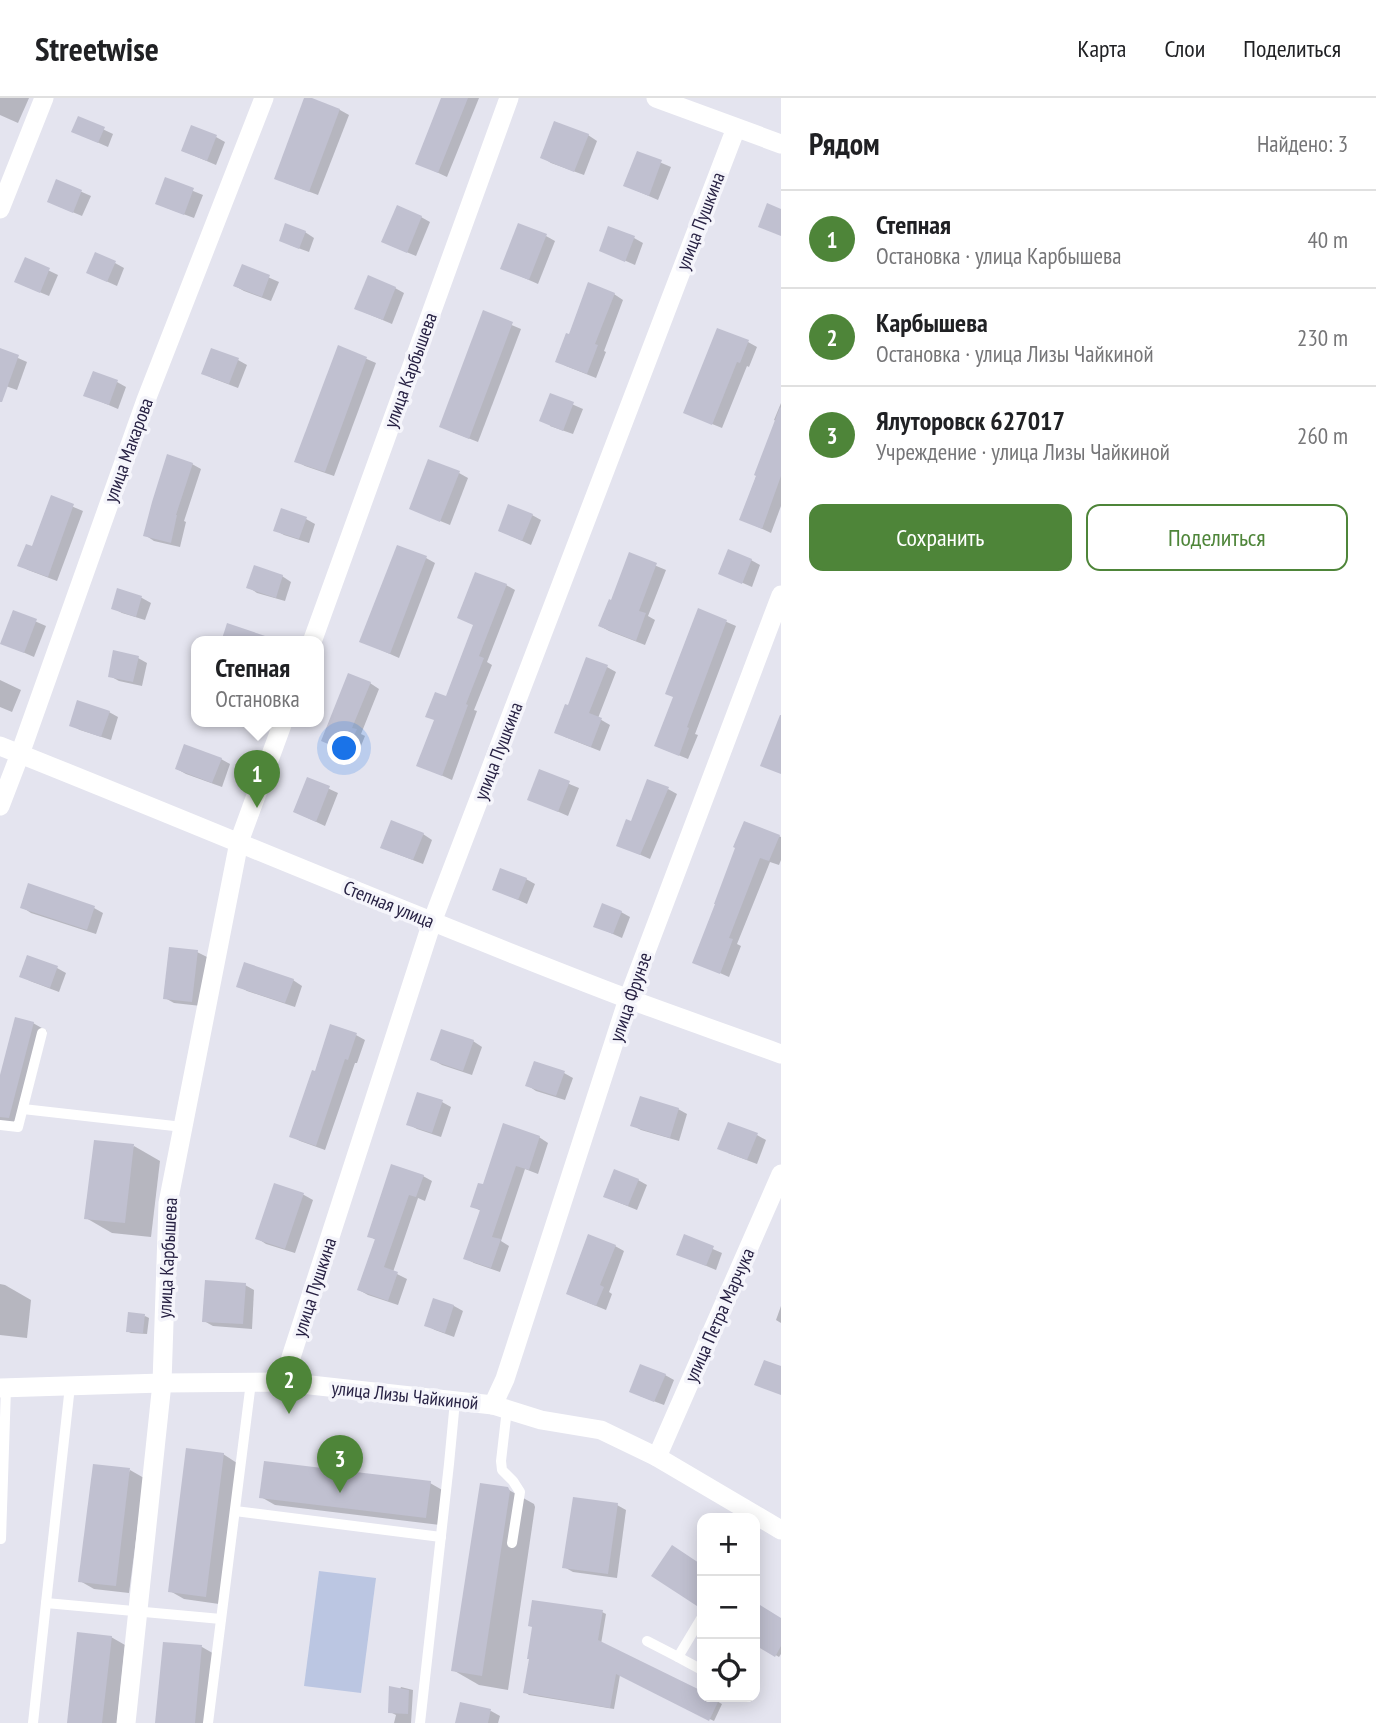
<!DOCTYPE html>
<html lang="ru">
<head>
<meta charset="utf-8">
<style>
  body { margin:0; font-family:"PT Sans Narrow",sans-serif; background:#f2f2f2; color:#202124 }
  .controls { position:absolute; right:21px; bottom:21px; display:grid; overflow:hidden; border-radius:14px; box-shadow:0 4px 18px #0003 }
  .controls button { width:63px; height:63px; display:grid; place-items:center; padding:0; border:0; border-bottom:2px solid #e0e0e0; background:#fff; color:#202124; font:35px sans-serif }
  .you { position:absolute; left:345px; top:651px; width:24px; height:24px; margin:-18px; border:5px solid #fff; border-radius:50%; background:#1a73e8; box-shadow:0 0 0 10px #1a73e833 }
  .badge { display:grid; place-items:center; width:46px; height:46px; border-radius:50%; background:#4e8539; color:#fff; font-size:23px; font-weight:700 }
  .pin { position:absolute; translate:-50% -58px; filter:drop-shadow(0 2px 4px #0008) }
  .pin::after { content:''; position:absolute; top:37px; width:24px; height:21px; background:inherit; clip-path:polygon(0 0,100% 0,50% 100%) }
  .popup { position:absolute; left:191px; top:538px; width:133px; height:91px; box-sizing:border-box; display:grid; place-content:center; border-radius:14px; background:#fff; filter:drop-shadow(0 2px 5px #0005); font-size:23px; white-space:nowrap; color:#757577 }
  .popup b { font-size:26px; color:#202124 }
  .popup::after { content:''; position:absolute; left:50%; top:100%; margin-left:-14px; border:14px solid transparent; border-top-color:#fff }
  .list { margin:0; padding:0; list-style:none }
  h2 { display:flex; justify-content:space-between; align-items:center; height:91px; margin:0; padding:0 28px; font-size:30px }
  h2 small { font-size:23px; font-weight:400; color:#757577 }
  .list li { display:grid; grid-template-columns:46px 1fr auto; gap:21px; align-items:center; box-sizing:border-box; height:98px; padding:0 28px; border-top:2px solid #e0e0e0 }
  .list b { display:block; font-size:26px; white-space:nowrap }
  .list p { margin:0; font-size:23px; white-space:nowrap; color:#757577 }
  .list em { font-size:23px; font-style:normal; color:#757577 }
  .actions { display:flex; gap:14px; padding:21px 28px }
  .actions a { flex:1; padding:16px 0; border:2px solid #4e8539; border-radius:14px; text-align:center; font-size:24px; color:#4e8539 }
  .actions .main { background:#4e8539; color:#fff }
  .icon { flex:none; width:38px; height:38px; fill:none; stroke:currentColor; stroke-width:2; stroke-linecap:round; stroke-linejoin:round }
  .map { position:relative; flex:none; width:781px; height:1625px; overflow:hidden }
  header { display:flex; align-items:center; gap:42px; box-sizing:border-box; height:98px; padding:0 35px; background:#fff; border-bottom:2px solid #e0e0e0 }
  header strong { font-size:33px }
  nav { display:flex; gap:38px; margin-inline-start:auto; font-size:24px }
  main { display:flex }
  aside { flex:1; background:#fff }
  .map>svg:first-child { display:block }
  .green { fill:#bbc6e2 }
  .shadow { fill:#0003 }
  .building { fill:#c0c0d0 }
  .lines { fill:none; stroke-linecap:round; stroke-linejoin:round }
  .service { stroke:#fff; stroke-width:10 }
  .minor { stroke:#fff; stroke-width:19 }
  .tertiary { stroke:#fff; stroke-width:19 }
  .labels { text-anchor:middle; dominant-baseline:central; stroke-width:7; stroke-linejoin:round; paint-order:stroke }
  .street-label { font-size:19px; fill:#272143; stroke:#f5f5fb }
</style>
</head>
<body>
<header>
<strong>Streetwise</strong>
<nav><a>Карта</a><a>Слои</a><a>Поделиться</a></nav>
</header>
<main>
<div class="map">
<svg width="781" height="1625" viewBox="0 0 781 1625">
  <rect width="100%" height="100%" fill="#e4e4ef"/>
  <!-- green -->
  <polygon class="green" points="319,1473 376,1480 361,1595 304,1588"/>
  <!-- shadow -->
  <g class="shadow">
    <polygon points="0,0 29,0 18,25 0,17"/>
    <polygon points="306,0 340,12 349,17 318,97 286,85"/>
    <polygon points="443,0 479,0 447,79 417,65"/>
    <polygon points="79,20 113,36 108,49 83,38"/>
    <polygon points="588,37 597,43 584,77 551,65 542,59"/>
    <polygon points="216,39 225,44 216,67 183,53"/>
    <polygon points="638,55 671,69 658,102 635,92"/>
    <polygon points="166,82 203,97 194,120 167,110"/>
    <polygon points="57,83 91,98 82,118 58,108"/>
    <polygon points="421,119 430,124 416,158 392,148"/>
    <polygon points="305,134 314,140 309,154 290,147"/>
    <polygon points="546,138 555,143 538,186 502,170"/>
    <polygon points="634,140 643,145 635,167 601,152"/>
    <polygon points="25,161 58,177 49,198 25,188"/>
    <polygon points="115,165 124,170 117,188 88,175"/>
    <polygon points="243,168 279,184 271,203 244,193 235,188"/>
    <polygon points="395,190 404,195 392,226 366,215"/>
    <polygon points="614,196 623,202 604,253 606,254 596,280 566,268 557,263 570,238"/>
    <polygon points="484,215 521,231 478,344 450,333"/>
    <polygon points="748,244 757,249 749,269 747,268 722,330 685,315"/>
    <polygon points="339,249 376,265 334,378 305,368 296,363"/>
    <polygon points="0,252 27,264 17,292 0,286"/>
    <polygon points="238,262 247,267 238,290 212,280 203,275"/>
    <polygon points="117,284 126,289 118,311 85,297"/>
    <polygon points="551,297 583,311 573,336 550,328"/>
    <polygon points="781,305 781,408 771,435 741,421 776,323 774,322"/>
    <polygon points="192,366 201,371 184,423 186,424 180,449 154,443 145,437"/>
    <polygon points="459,375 468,380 450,427 411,411"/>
    <polygon points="52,400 83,413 57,483 28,472 19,467 33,450"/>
    <polygon points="532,417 541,422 531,447 500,433"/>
    <polygon points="306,421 315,426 309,445 284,437 275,432"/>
    <polygon points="630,457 666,472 648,518 655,522 645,547 609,533 600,528 612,504"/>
    <polygon points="426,460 435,465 399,560 361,543"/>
    <polygon points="751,462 760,467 752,489 720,475"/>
    <polygon points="282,478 291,484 285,503 257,495 248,489"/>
    <polygon points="506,487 515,492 487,564 492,567 474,612 477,613 452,682 418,667 447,600"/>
    <polygon points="119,493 142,500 151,505 145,522 122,515 113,510"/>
    <polygon points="699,512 736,528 695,636 698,637 688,661 656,648 675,600"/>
    <polygon points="14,514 46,528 34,559 2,545"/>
    <polygon points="138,560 147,565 142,588 119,583 110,578"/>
    <polygon points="607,569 616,574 598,620 610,627 600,653 565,639 556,634 569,609"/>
    <polygon points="0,582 21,592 12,614 0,609"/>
    <polygon points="370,585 379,591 361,636 365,638 357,658 332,647"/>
    <polygon points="109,614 118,619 111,642 80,632 71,627"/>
    <polygon points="221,661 230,666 222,689 186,676 177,671"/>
    <polygon points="540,674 579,690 568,718 529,701"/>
    <polygon points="308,681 338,695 325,728 295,714"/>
    <polygon points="668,691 677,696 650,761 618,747 632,725"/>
    <polygon points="745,725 781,739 781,762 779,767 770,764 737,846 741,848 729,879 695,864"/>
    <polygon points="423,736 432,742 423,766 392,754 383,749"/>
    <polygon points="526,781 535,786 527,806 494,791"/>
    <polygon points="22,809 94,810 103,815 96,836 31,815"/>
    <polygon points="621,814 630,819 622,840 595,828"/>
    <polygon points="197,854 207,859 201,908 174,905 165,900"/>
    <polygon points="57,870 66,875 59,894 30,883 21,878"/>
    <polygon points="293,882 302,888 295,909 247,893 238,888"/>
    <polygon points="33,925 47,933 23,1027 0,1023 0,984"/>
    <polygon points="356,937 365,942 357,965 355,965 325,1052 300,1043 291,1038 316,975"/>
    <polygon points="473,943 482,949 472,977 442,967 433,962"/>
    <polygon points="564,975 573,980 565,1002 536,993 527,987"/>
    <polygon points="442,1004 451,1009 441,1039 417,1031 408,1026"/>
    <polygon points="678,1011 687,1016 679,1043 641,1032 632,1027"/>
    <polygon points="757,1037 766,1042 757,1066 728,1055"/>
    <polygon points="539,1039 548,1045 538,1076 525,1071 501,1143 509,1148 500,1174 474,1165 465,1160 481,1113 472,1108 484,1088"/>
    <polygon points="134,1048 160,1063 151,1139 112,1135 86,1120"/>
    <polygon points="423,1078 432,1083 425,1103 418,1100 393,1174 407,1181 398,1207 368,1197 359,1192 376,1142 369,1138"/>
    <polygon points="638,1082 647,1087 637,1112 615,1103"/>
    <polygon points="276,1087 304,1097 313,1102 295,1155 266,1146 257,1140"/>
    <polygon points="685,1139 722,1155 716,1172 678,1156"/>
    <polygon points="615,1148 624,1153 609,1194 612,1196 606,1212 577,1200"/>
    <polygon points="0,1186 5,1187 31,1202 27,1240 0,1237"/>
    <polygon points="245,1187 254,1192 252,1231 213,1228 204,1223"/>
    <polygon points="435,1202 454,1208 463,1213 454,1239 435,1232 426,1227"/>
    <polygon points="781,1208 781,1225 776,1222"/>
    <polygon points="145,1218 149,1220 147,1236 131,1235 127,1233"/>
    <polygon points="665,1277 674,1282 664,1307 640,1298"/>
    <polygon points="223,1356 237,1365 219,1506 184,1501 170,1493"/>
    <polygon points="130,1372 144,1380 129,1495 94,1491 80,1483"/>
    <polygon points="430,1385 444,1393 440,1427 275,1407 261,1399"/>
    <polygon points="507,1391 534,1406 535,1409 508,1592 479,1587 453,1572"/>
    <polygon points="617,1407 626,1412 617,1480 573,1474 564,1469"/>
    <polygon points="672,1450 702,1469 701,1509 653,1478"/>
    <polygon points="755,1506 781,1522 781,1556 779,1559 755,1545"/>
    <polygon points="602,1514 606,1516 601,1546 702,1595 702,1599 709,1599 722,1606 714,1623 620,1577 614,1611 529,1597 525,1594"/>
    <polygon points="111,1539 125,1547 117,1625 69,1625"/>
    <polygon points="164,1546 202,1549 216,1557 210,1625 157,1625"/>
    <polygon points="401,1589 413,1592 411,1625 394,1625 396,1617 390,1614"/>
    <polygon points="491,1613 500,1618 498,1625 457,1625"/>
  </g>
  <!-- building -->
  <g class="building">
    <polygon points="304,0 312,0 340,11 309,94 274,81"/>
    <polygon points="441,0 468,0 438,75 415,66"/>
    <polygon points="78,18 105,29 98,45 71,34"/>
    <polygon points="554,23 589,36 574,74 540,60"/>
    <polygon points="191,27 217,37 207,63 181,53"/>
    <polygon points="637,53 662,62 649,98 623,88"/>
    <polygon points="165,79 194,90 184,117 155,106"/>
    <polygon points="56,81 82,92 73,115 47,104"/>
    <polygon points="767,105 781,111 781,138 758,129"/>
    <polygon points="397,107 422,118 407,155 381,144"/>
    <polygon points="285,125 306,133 299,151 279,143"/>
    <polygon points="518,125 547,136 529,182 500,171"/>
    <polygon points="608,128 635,138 625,164 599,153"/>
    <polygon points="95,154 116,163 107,184 86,175"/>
    <polygon points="25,159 50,170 40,195 14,184"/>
    <polygon points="242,166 270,177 262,199 233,188"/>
    <polygon points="368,177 396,189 383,222 354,211"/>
    <polygon points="588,184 615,195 595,246 598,247 587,276 555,264 566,235 569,236"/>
    <polygon points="483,212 513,224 469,341 439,329"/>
    <polygon points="717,230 749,242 740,265 737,264 712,327 683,315"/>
    <polygon points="338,247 367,259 325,374 294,364"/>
    <polygon points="0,250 19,257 2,304 0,304"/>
    <polygon points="211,250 239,260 229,286 201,276"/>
    <polygon points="93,273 118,282 109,307 83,298"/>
    <polygon points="550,295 574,304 563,333 539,323"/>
    <polygon points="780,309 781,310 781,378 762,431 739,422 756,378 754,377"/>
    <polygon points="167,356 193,365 176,417 177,417 171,445 143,438 152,404"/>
    <polygon points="428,361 460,373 440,424 409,411"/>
    <polygon points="51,397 74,406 48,479 17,468 26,446 32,448"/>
    <polygon points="508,406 533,416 522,443 498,433"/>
    <polygon points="281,410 307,419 299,441 273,433"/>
    <polygon points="397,447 427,458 390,556 359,544"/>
    <polygon points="728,451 752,461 742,486 718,476"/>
    <polygon points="629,454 657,465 639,513 646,515 636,543 598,528 609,501 611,502"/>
    <polygon points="254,467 283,477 276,500 246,490"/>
    <polygon points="475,474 507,486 479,558 484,560 466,606 468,607 442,678 416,668 434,622 425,619 435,594 446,598 473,527 457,520"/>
    <polygon points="117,490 142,498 136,519 111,511"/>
    <polygon points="698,510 727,522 687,629 689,630 679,658 654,648 673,599 665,596"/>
    <polygon points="13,512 37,521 24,555 0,546"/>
    <polygon points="227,525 274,541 274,544 221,544"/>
    <polygon points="113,552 139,558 133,584 108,579"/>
    <polygon points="586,559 608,567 589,615 602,620 591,649 554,635 565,606 568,607"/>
    <polygon points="348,575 371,584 352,630 357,631 347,654 321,643"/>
    <polygon points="77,602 110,613 101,639 69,628"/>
    <polygon points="780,617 781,617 781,676 760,668"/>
    <polygon points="184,646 222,660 212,685 175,671"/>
    <polygon points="539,671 570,683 558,714 527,702"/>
    <polygon points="307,679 330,688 316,724 293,714"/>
    <polygon points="647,681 669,689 640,757 616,748 626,721 631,723"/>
    <polygon points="391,722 424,735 413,762 380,750"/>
    <polygon points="744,723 780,737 769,763 760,760 729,840 733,841 720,876 692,865 715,806 714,806 735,750 733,749"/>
    <polygon points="500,770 527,780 518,802 492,792"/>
    <polygon points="28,785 95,808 87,832 20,810"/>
    <polygon points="602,805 622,813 613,836 593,829"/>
    <polygon points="169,849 198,852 192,904 163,901"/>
    <polygon points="27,857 58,868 50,890 19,879"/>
    <polygon points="244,864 294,881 285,905 236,889"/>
    <polygon points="15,919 34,924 9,1020 0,1019 0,977"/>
    <polygon points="330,926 357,935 348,962 345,961 316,1048 289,1039 312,972 315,973"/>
    <polygon points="441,931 474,942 463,973 430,962"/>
    <polygon points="534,963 565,973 556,998 525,988"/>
    <polygon points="417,994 443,1002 432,1035 406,1027"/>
    <polygon points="640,998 679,1010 670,1040 630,1028"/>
    <polygon points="728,1024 758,1035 747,1062 717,1051"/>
    <polygon points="503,1025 540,1038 529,1072 516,1068 492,1139 501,1141 491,1170 463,1161 480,1112 470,1109 478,1085 483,1086"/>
    <polygon points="94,1042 134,1046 125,1125 84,1121"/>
    <polygon points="391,1066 424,1077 416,1099 409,1097 384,1169 398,1174 388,1203 357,1192 375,1141 367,1139"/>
    <polygon points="614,1071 639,1081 628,1108 603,1099"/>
    <polygon points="274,1085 304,1095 285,1151 255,1141"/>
    <polygon points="588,1136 616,1147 600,1187 604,1189 596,1208 566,1196"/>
    <polygon points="684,1136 714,1148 706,1168 676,1157"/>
    <polygon points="205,1182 246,1185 243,1226 202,1224"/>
    <polygon points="433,1200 454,1207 445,1235 424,1228"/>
    <polygon points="128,1214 145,1216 143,1235 126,1234"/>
    <polygon points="764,1262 781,1268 781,1297 754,1287"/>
    <polygon points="640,1266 666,1276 654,1304 629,1294"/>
    <polygon points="186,1350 224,1355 206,1499 168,1494"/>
    <polygon points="264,1363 431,1383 426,1420 259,1400"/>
    <polygon points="93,1366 130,1370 116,1488 78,1484"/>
    <polygon points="480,1385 508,1389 510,1393 482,1578 451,1573"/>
    <polygon points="573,1399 618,1405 608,1476 562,1470"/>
    <polygon points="672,1447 702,1467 702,1500 697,1508 651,1478"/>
    <polygon points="532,1502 603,1512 598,1542 702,1593 702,1599 713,1599 719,1602 709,1623 616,1576 610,1610 523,1595 529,1561 527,1561 532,1529 528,1528"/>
    <polygon points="755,1504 781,1520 781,1548 775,1559 755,1547"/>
    <polygon points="77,1534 112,1538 102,1625 67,1625"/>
    <polygon points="163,1544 202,1547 195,1625 155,1625"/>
    <polygon points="389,1588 409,1592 408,1616 388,1615"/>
    <polygon points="460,1604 491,1611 488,1625 455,1625"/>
  </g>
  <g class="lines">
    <!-- service -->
    <g class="service">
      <polyline points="23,1011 183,1029"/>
      <polyline points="0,1027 18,1029 42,935"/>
      <polyline points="70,1288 46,1505 221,1521"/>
      <polyline points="507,1311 501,1363 502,1372 513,1383 520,1394 512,1445"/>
      <polyline points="235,1413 441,1439"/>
      <polyline points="1,1441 6,1290"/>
      <polyline points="702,1519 678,1559 702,1572"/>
      <polyline points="647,1543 678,1559"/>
      <polyline points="33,1625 46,1505"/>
      <polyline points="208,1625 251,1284"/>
      <polyline points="420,1625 449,1366 455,1303"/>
    </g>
    <!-- minor -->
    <g class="minor">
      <polyline points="0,111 44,0"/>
      <polyline points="312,544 509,0"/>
      <path d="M0 648C209 731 416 820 626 900 677 919 729 937 781 956"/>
      <polyline points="0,708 20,656 146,302 264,0"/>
      <polyline points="283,1284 432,824 736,30"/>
      <polyline points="493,1307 505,1281 628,901 781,497"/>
      <polyline points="657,1359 781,1076"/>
      <polyline points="126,1625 162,1285 168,1105 239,744 283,624"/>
    </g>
    <!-- tertiary -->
    <g class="tertiary">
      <polyline points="656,0 781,46"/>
      <polyline points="0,1290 162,1285 283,1284 493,1307 541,1322 601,1332 657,1359 781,1432"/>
    </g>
  </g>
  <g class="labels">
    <!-- street labels -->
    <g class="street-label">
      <text transform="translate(700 123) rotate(-69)">улица Пушкина</text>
      <text transform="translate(410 272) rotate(-70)">улица Карбышева</text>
      <text transform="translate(128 352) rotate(-70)">улица Макарова</text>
      <text transform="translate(498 653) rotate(-69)">улица Пушкина</text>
      <text transform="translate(389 806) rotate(22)">Степная улица</text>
      <text transform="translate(630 899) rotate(-71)">улица Фрунзе</text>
      <text transform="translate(167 1160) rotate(-87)">улица Карбышева</text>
      <text transform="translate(314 1189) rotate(-72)">улица Пушкина</text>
      <text transform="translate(719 1217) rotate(-66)">улица Петра Марчука</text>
      <text transform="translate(405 1297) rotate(6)">улица Лизы Чайкиной</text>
    </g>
  </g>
</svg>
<div class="controls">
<button>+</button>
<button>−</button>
<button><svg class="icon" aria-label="locate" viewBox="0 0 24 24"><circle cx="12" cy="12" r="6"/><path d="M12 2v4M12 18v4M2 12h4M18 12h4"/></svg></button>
</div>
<div class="you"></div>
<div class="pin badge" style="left:257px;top:710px">1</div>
<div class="popup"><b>Степная</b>Остановка</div>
<div class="pin badge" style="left:289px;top:1316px">2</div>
<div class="pin badge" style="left:340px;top:1395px">3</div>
</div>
<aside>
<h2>Рядом<small>Найдено: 3</small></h2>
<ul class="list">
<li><span class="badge">1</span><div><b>Степная</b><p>Остановка · улица Карбышева</p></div><em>40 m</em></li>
<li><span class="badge">2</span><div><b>Карбышева</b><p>Остановка · улица Лизы Чайкиной</p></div><em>230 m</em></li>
<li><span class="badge">3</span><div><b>Ялуторовск 627017</b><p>Учреждение · улица Лизы Чайкиной</p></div><em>260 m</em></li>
</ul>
<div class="actions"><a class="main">Сохранить</a><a>Поделиться</a></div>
</aside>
</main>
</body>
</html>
